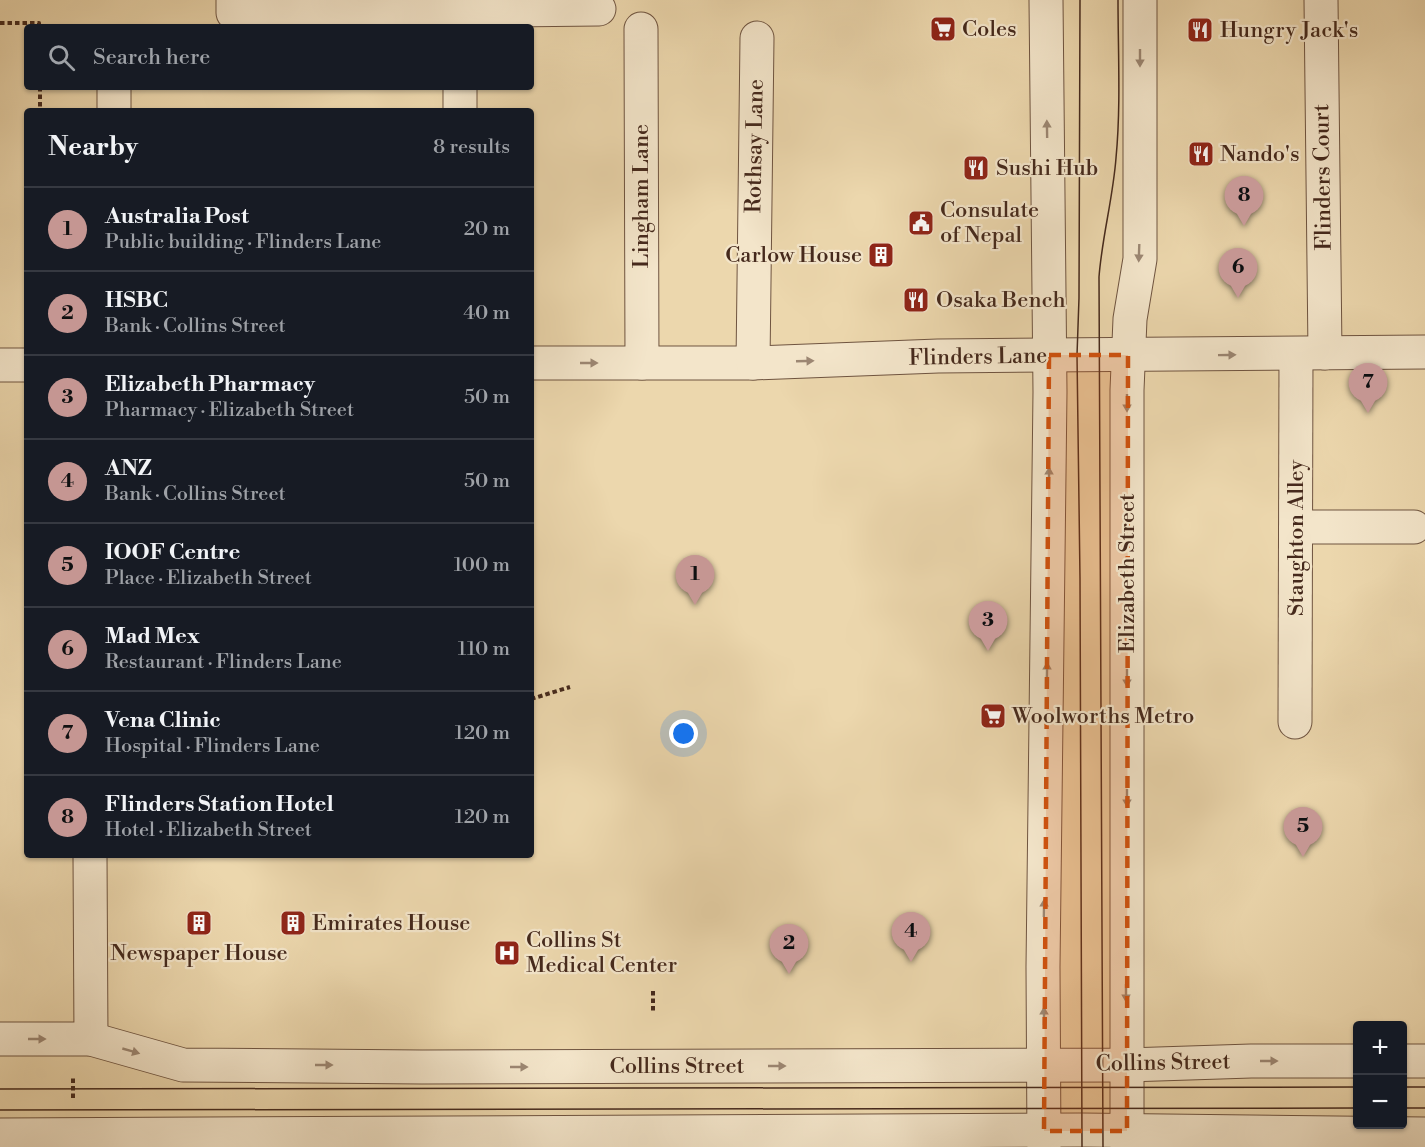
<!DOCTYPE html>
<html lang="en">
<head>
<meta charset="utf-8">
<style>
  body { margin:0; font-family:"Libre Bodoni",serif; background:#20242c; color:#f1f3f6 }
  .controls { position:absolute; right:18px; bottom:18px; display:grid; overflow:hidden; border-radius:6px; box-shadow:0 2px 4px #0004 }
  .controls button { width:54px; height:54px; display:grid; place-items:center; padding:0; border:0; border-bottom:2px solid #363941; background:#171b24; color:#f1f3f6; font:30px sans-serif }
  .you { position:absolute; left:684px; top:734px; width:21px; height:21px; margin:-15px; border:4px solid #fff; border-radius:50%; background:#1a73e8; box-shadow:0 0 0 9px #1a73e833 }
  .badge { display:grid; place-items:center; width:39px; height:39px; border-radius:50%; background:#c59692; color:#111; font-size:20px; font-weight:700 }
  .pin { position:absolute; translate:-50% -50px; filter:drop-shadow(0 2px 3px #0008) }
  .pin::after { content:''; position:absolute; top:32px; width:21px; height:18px; background:inherit; clip-path:polygon(0 0,100% 0,50% 100%) }
  .list { margin:0; padding:0; list-style:none }
  h2 { display:flex; justify-content:space-between; align-items:center; height:78px; margin:0; padding:0 24px; font-size:26px }
  h2 small { font-size:20px; font-weight:400; color:#9ea1a6 }
  .list li { display:grid; grid-template-columns:39px 1fr auto; gap:18px; align-items:center; box-sizing:border-box; height:84px; padding:0 24px; border-top:2px solid #363941 }
  .list b { display:block; font-size:22px; white-space:nowrap }
  .list p { margin:0; font-size:20px; white-space:nowrap; color:#9ea1a6 }
  .list em { font-size:20px; font-style:normal; color:#9ea1a6 }
  .icon { flex:none; width:33px; height:33px; fill:none; stroke:currentColor; stroke-width:2; stroke-linecap:round; stroke-linejoin:round }
  .map { position:relative; flex:none; width:1425px; height:1147px; overflow:hidden }
  .search { position:absolute; background:#171b24; box-shadow:0 2px 4px #0004; left:24px; top:24px; width:510px; height:66px; display:flex; align-items:center; gap:15px; box-sizing:border-box; padding:0 21px; border-radius:6px; color:#9ea1a6; font-size:22px }
  .panel { position:absolute; background:#171b24; box-shadow:0 2px 4px #0004; left:24px; top:108px; width:510px; height:750px; border-radius:6px }
  .map>svg:first-child { display:block }
  .lines { fill:none; stroke-linecap:round; stroke-linejoin:round }
  .minor-casing { stroke:#6f5440; stroke-width:35 }
  .path { stroke:#45291c; stroke-width:4; stroke-dasharray:4.5 3; stroke-linecap:butt }
  .minor { stroke:#f3e5ca; stroke-width:33 }
  .tram { stroke:#45291c; stroke-width:1.5 }
  .oneway { fill:#9c8773 }
  .marked { fill:#d0520e; fill-opacity:0.2; stroke:#d0520e; stroke-width:4.5; stroke-dasharray:12 8; stroke-linejoin:round }
  .labels { text-anchor:middle; dominant-baseline:central; stroke-width:4.5; stroke-linejoin:round; paint-order:stroke }
  .poi-label { font-size:22px; fill:#45291c; stroke:#f3e5ca; text-anchor:start }
  .street-label { font-size:22px; fill:#45291c; stroke:#f3e5ca }
</style>
</head>
<body>
<div class="map">
<svg width="1425" height="1147" viewBox="0 0 1425 1147">
  <rect width="100%" height="100%" fill="#ecd7ad"/>
  <filter id="stains"><feTurbulence type="fractalNoise" baseFrequency=".00333" numOctaves="4"/><feColorMatrix values="0 0 0 0 .2 0 0 0 0 .09 0 0 0 0 .02 0 0 0 .5 -.17"/></filter>
  <radialGradient id="worn" r=".72"><stop offset=".6" stop-color="#630" stop-opacity="0"/><stop offset="1" stop-color="#630" stop-opacity=".3"/></radialGradient>
  <g class="lines">
    <!-- minor casing -->
    <g class="minor-casing">
      <g id="minor">
        <polyline points="233,0 233,13 599,9"/>
        <polyline points="1321,0 1325,353"/>
        <polyline points="641,29 642,363"/>
        <polyline points="460,87 460,111"/>
        <polyline points="114,111 114,87"/>
        <polyline points="531,363 753,363 938,356 1425,352"/>
        <polyline points="753,363 757,38"/>
        <polyline points="0,365 27,365"/>
        <polyline points="1296,527 1414,527"/>
        <polyline points="1295,722 1296,354"/>
        <polyline points="90,855 91,1039"/>
        <polyline points="0,1039 91,1039 183,1065 422,1067 1127,1065 1251,1061 1358,1061"/>
        <polyline points="1402,1061 1425,1061"/>
        <polyline points="0,1135 1082,1130 1425,1134"/>
        <polyline points="1044,1147 1043,967 1050,392 1046,0"/>
        <polyline points="1127,1147 1127,390 1130,319 1140,259 1140,0"/>
      </g>
    </g>
    <!-- path -->
    <g class="path">
      <polyline points="0,23 39,23 39,27"/>
      <polyline points="40,87 40,111"/>
      <polyline points="531,699 570,687"/>
      <polyline points="653,991 653,1012"/>
      <polyline points="73,1098 73,1076"/>
    </g>
    <!-- minor -->
    <use href="#minor" class="minor"/>
    <!-- tram -->
    <g class="tram">
      <polyline points="1080,0 1079,298 1077,355 1080,578 1082,1147"/>
      <polyline points="1402,1087 1425,1087"/>
      <polyline points="0,1089 1358,1087"/>
      <polyline points="1402,1108 1425,1108"/>
      <polyline points="0,1110 1358,1108"/>
      <path d="M1103 1147 1099 277C1102 237 1113 198 1116 158 1121 106 1118 52 1118 0"/>
    </g>
  </g>
  <!-- one-way arrows -->
  <defs><path id="oneway-solid" d="M-6-.8H1V-3.2L6.5 0L1 3.2V.8H-6Z" transform="scale(1.5)"/></defs>
  <g class="oneway">
    <use href="#oneway-solid" transform="translate(1140 58) rotate(90)"/>
    <use href="#oneway-solid" transform="translate(1047 129) rotate(-91)"/>
    <use href="#oneway-solid" transform="translate(1139 253) rotate(92)"/>
    <use href="#oneway-solid" transform="translate(1227 355) rotate(-1)"/>
    <use href="#oneway-solid" transform="translate(805 361) rotate(-2)"/>
    <use href="#oneway-solid" transform="translate(589 363)"/>
    <use href="#oneway-solid" transform="translate(1127 403) rotate(90)"/>
    <use href="#oneway-solid" transform="translate(1049 476) rotate(-89)"/>
    <use href="#oneway-solid" transform="translate(1047 671) rotate(-89)"/>
    <use href="#oneway-solid" transform="translate(1127 678) rotate(90)"/>
    <use href="#oneway-solid" transform="translate(1127 798) rotate(90)"/>
    <use href="#oneway-solid" transform="translate(1044 908) rotate(-89)"/>
    <use href="#oneway-solid" transform="translate(1126 993) rotate(90)"/>
    <use href="#oneway-solid" transform="translate(1044 1016) rotate(-90)"/>
    <use href="#oneway-solid" transform="translate(37 1039)"/>
    <use href="#oneway-solid" transform="translate(131 1051) rotate(16)"/>
    <use href="#oneway-solid" transform="translate(1269 1061)"/>
    <use href="#oneway-solid" transform="translate(324 1065)"/>
    <use href="#oneway-solid" transform="translate(777 1066)"/>
    <use href="#oneway-solid" transform="translate(519 1067)"/>
  </g>
  <!-- marked area -->
  <path class="marked" d="M1049 355H1128L1127 1131H1044Z"/>
  <!-- icons -->
  <defs>
    <g id="supermarket-square" transform="scale(1.35)"><rect x="-9" y="-9" width="18" height="18" rx="4" fill="#8f2418" stroke="#f3e5ca"/><path d="M-6-5.5h2.5l.6 2H6L4.5 2H-2.5L-4.4-4H-6ZM-1.5 3.2a1.3 1.3 0 1 0 .1 0ZM3 3.2a1.3 1.3 0 1 0 .1 0Z" fill="#fff"/></g>
    <g id="restaurant-square" transform="scale(1.35)"><rect x="-9" y="-9" width="18" height="18" rx="4" fill="#8f2418" stroke="#f3e5ca"/><path d="M-5-6h1v4h1v-4h1v4h1v-4h1v5L-1.5 .5V6h-2V.5L-5-1ZM5-6V6H3V1.5H1.5Q1.5-4 5-6Z" fill="#fff"/></g>
    <g id="civic-square" transform="scale(1.35)"><rect x="-9" y="-9" width="18" height="18" rx="4" fill="#8f2418" stroke="#f3e5ca"/><path d="M-.6-6.5H3V-4.5H.6V-3L4-1V1h2V6H-6V1h2V-1L-.6-3ZM-1.2 2.5V6h2.4V2.5Z" fill="#fff"/></g>
    <g id="building-square" transform="scale(1.35)"><rect x="-9" y="-9" width="18" height="18" rx="4" fill="#8f2418" stroke="#f3e5ca"/><path d="M-4-6H4V6H1V3H-1V6H-4ZM-2.5-4.3h1.7v1.8h-1.7ZM.8-4.3h1.7v1.8H.8ZM-2.5-1h1.7V.8h-1.7ZM.8-1h1.7V.8H.8Z" fill="#fff"/></g>
    <g id="hospital-square" transform="scale(1.35)"><rect x="-9" y="-9" width="18" height="18" rx="4" fill="#8f2418" stroke="#f3e5ca"/><path d="M-5-5h3v3.5h4V-5h3V5h-3V1.5h-4V5h-3Z" fill="#fff"/></g>
  </defs>
  <g fill-rule="evenodd">
    <use href="#supermarket-square" x="943" y="29"/>
    <use href="#restaurant-square" x="1200" y="30"/>
    <use href="#restaurant-square" x="1201" y="154"/>
    <use href="#restaurant-square" x="976" y="168"/>
    <use href="#civic-square" x="921" y="223"/>
    <use href="#building-square" x="881" y="255"/>
    <use href="#restaurant-square" x="916" y="300"/>
    <use href="#supermarket-square" x="993" y="716"/>
    <use href="#building-square" x="199" y="923"/>
    <use href="#building-square" x="293" y="923"/>
    <use href="#hospital-square" x="507" y="953"/>
  </g>
  <g class="labels">
    <!-- poi labels -->
    <g class="poi-label">
      <text x="962" y="29">Coles</text>
      <text x="1220" y="30">Hungry Jack's</text>
      <text x="1220" y="154">Nando's</text>
      <text x="996" y="168">Sushi Hub</text>
      <text x="940" y="210">Consulate<tspan x="940" dy="25">of Nepal</tspan></text>
      <text x="862" y="255" text-anchor="end">Carlow House</text>
      <text x="936" y="300">Osaka Bench</text>
      <text x="1012" y="716">Woolworths Metro</text>
      <text x="312" y="923">Emirates House</text>
      <text x="526" y="940">Collins St<tspan x="526" dy="25">Medical Center</tspan></text>
      <text x="199" y="953" text-anchor="middle">Newspaper House</text>
    </g>
    <!-- street labels -->
    <g class="street-label">
      <text transform="translate(755 146) rotate(-89)">Rothsay Lane</text>
      <text transform="translate(1323 177) rotate(-91)">Flinders Court</text>
      <text transform="translate(641 196) rotate(-90)">Lingham Lane</text>
      <text transform="translate(978 357) rotate(-1)">Flinders Lane</text>
      <text transform="translate(1296 538) rotate(-90)">Staughton Alley</text>
      <text transform="translate(1127 573) rotate(-90)">Elizabeth Street</text>
      <text transform="translate(1163 1063) rotate(-1)">Collins Street</text>
      <text x="677" y="1066">Collins Street</text>
    </g>
  </g>
  <rect width="100%" height="100%" filter="url(#stains)"/>
  <rect width="100%" height="100%" fill="url(#worn)"/>
</svg>
<div class="controls">
<button>+</button>
<button>−</button>
</div>
<div class="you"></div>
<div class="pin badge" style="left:695px;top:605px">1</div>
<div class="pin badge" style="left:789px;top:974px">2</div>
<div class="pin badge" style="left:988px;top:651px">3</div>
<div class="pin badge" style="left:911px;top:962px">4</div>
<div class="pin badge" style="left:1303px;top:857px">5</div>
<div class="pin badge" style="left:1238px;top:298px">6</div>
<div class="pin badge" style="left:1368px;top:413px">7</div>
<div class="pin badge" style="left:1244px;top:226px">8</div>
<div class="search"><svg class="icon" aria-label="search" viewBox="0 0 24 24"><circle cx="10" cy="10" r="6"/><path d="M15 15l6 6"/></svg>Search here</div>
<section class="panel">
<h2>Nearby<small>8 results</small></h2>
<ul class="list">
<li><span class="badge">1</span><div><b>Australia Post</b><p>Public building · Flinders Lane</p></div><em>20 m</em></li>
<li><span class="badge">2</span><div><b>HSBC</b><p>Bank · Collins Street</p></div><em>40 m</em></li>
<li><span class="badge">3</span><div><b>Elizabeth Pharmacy</b><p>Pharmacy · Elizabeth Street</p></div><em>50 m</em></li>
<li><span class="badge">4</span><div><b>ANZ</b><p>Bank · Collins Street</p></div><em>50 m</em></li>
<li><span class="badge">5</span><div><b>IOOF Centre</b><p>Place · Elizabeth Street</p></div><em>100 m</em></li>
<li><span class="badge">6</span><div><b>Mad Mex</b><p>Restaurant · Flinders Lane</p></div><em>110 m</em></li>
<li><span class="badge">7</span><div><b>Vena Clinic</b><p>Hospital · Flinders Lane</p></div><em>120 m</em></li>
<li><span class="badge">8</span><div><b>Flinders Station Hotel</b><p>Hotel · Elizabeth Street</p></div><em>120 m</em></li>
</ul>
</section>
</div>
</body>
</html>
